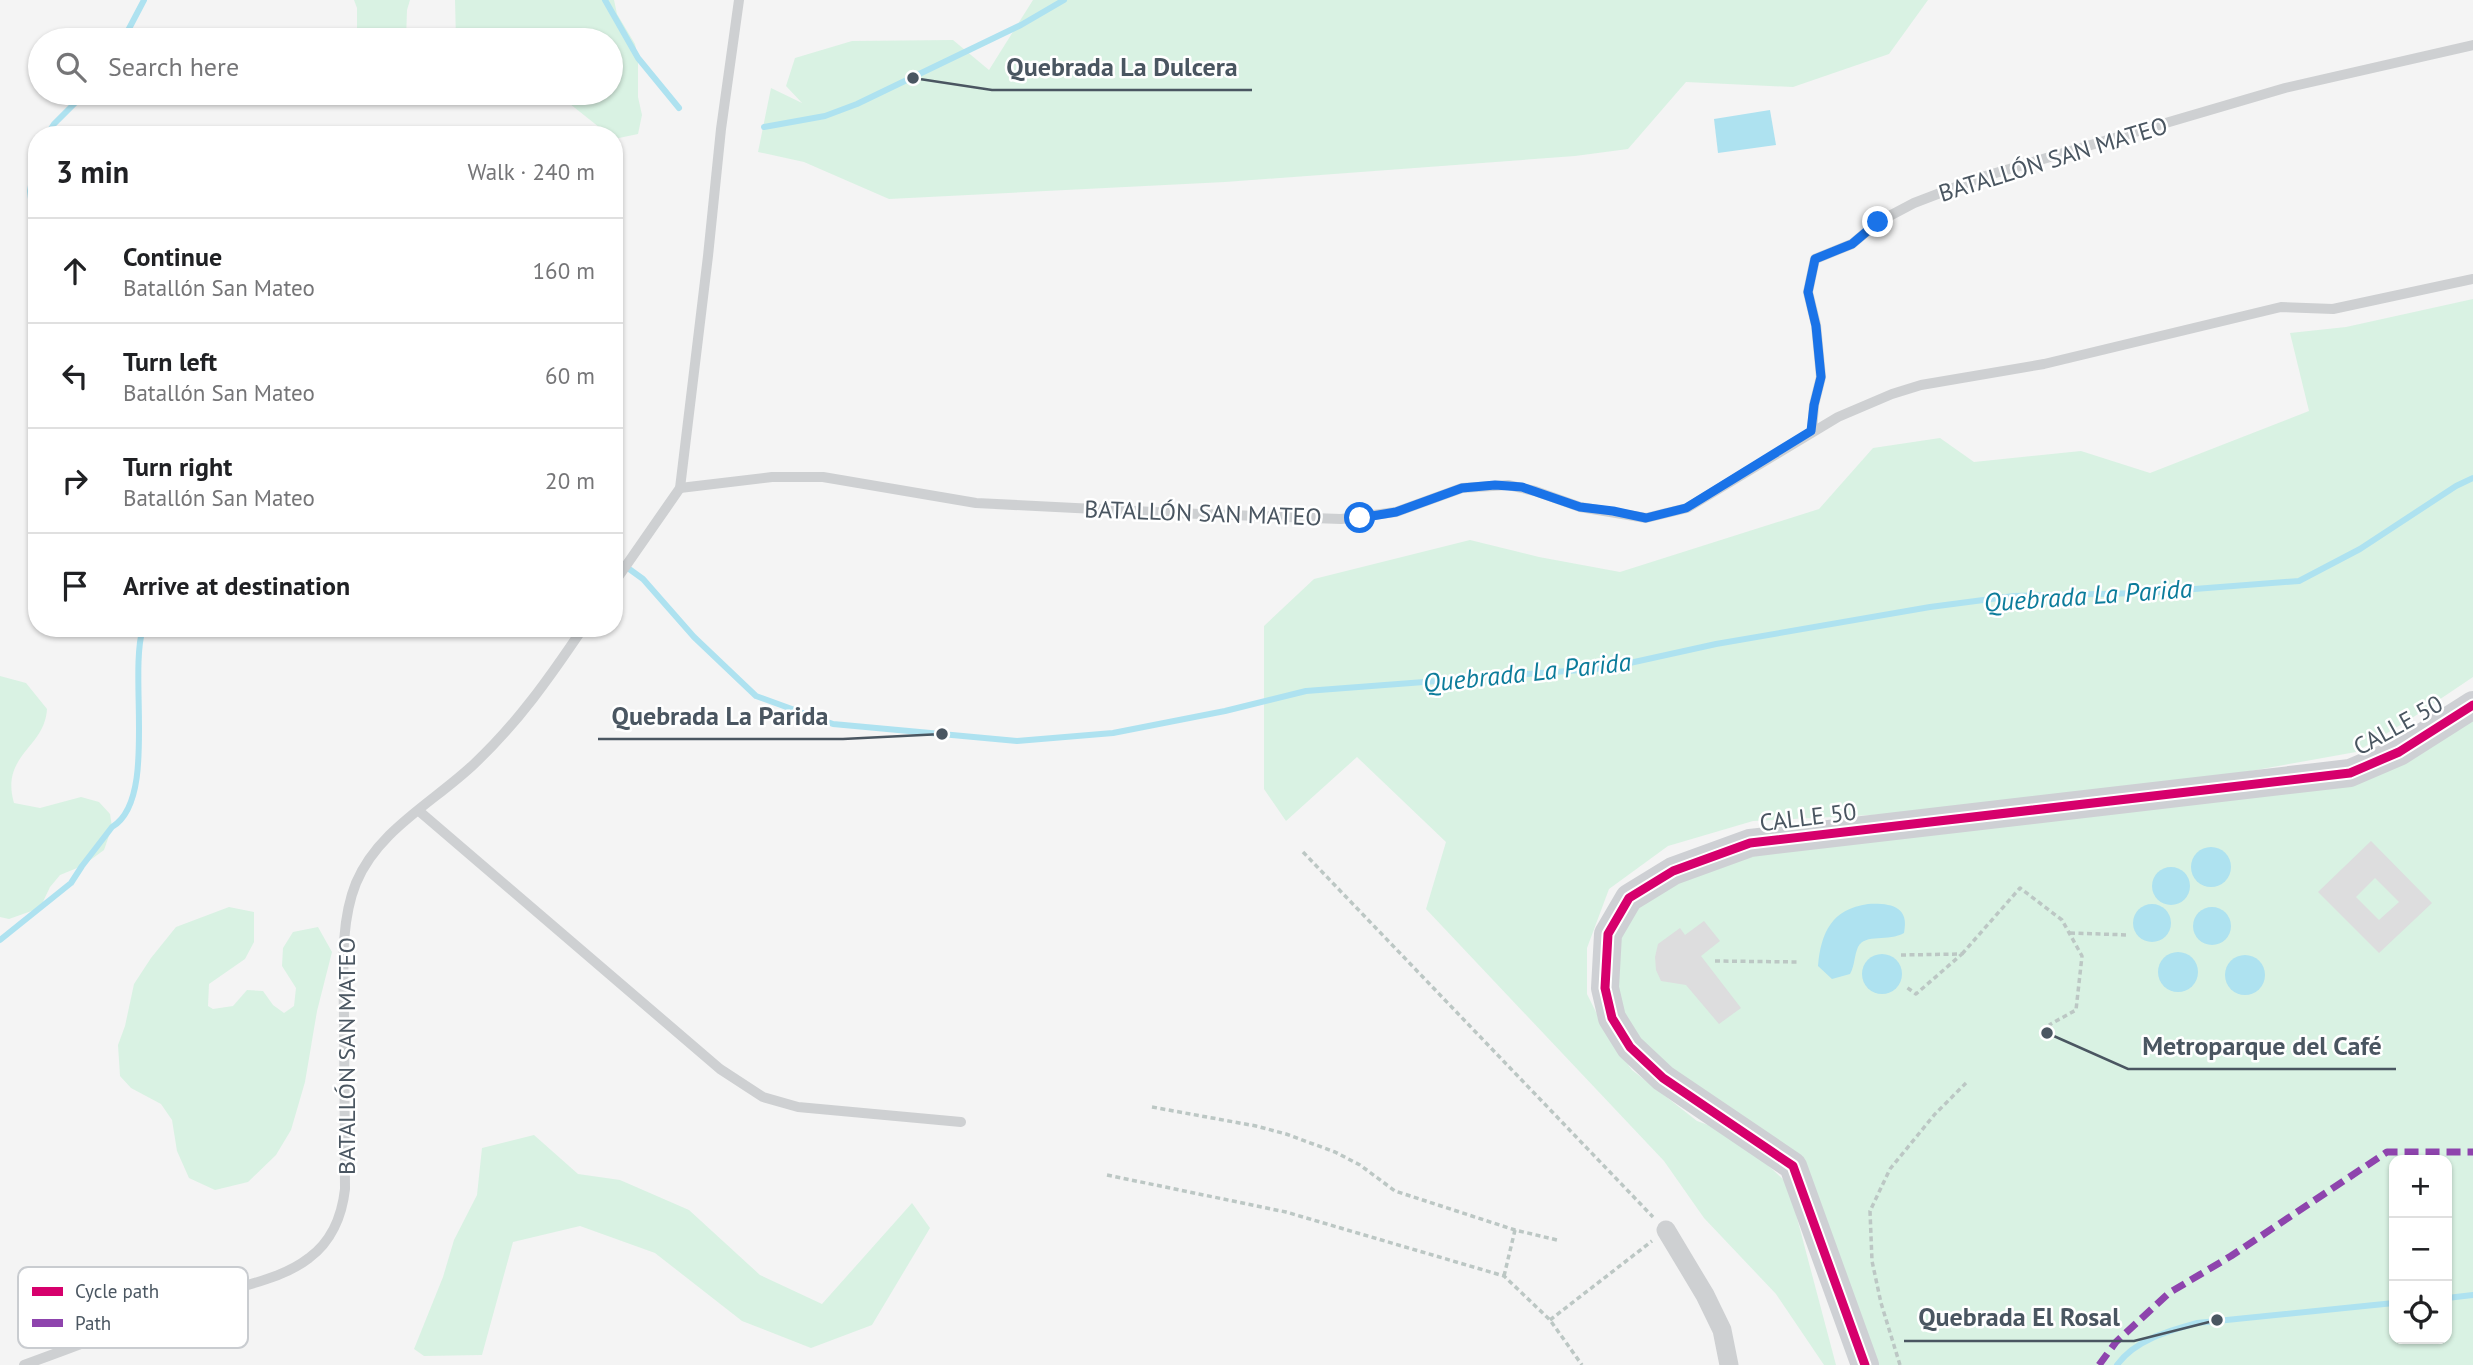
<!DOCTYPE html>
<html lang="en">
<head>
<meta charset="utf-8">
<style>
  body { margin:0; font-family:"PT Sans",sans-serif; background:#f6f6f6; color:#202124 }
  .controls { position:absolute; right:21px; bottom:21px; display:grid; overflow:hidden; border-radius:14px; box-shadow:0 2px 5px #0004 }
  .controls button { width:63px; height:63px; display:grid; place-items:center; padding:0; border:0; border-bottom:2px solid #e0e0e0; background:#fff; color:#202124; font:35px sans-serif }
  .stop { position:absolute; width:21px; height:21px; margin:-16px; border:5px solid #1a73e8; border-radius:50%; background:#fff }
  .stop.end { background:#1a73e8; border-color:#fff; box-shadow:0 2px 7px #0008 }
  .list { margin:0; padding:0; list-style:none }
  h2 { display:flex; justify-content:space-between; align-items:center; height:91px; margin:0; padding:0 28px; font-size:30px }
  h2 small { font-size:23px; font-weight:400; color:#757577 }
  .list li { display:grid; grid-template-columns:46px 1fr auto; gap:21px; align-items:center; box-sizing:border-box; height:105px; padding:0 28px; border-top:2px solid #e0e0e0 }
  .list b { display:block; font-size:26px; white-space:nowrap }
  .list p { margin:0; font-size:23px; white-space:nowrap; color:#757577 }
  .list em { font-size:23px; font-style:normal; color:#757577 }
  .icon { flex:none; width:38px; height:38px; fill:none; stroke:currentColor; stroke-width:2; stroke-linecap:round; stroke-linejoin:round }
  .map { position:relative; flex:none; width:2473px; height:1365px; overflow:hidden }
  .search { position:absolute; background:#fff; box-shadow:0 2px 5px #0004; left:28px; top:28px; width:595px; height:77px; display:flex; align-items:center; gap:18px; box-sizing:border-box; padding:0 24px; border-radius:38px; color:#757577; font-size:26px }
  .panel { position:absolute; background:#fff; box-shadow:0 2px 5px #0004; left:28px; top:126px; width:595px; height:511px; border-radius:28px }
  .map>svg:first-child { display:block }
  .green { fill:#d9f2e3; fill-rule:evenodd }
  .water { fill:#aee2f0 }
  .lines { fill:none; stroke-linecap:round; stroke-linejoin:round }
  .stream { stroke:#aee2f0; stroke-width:6 }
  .building { fill:#ddddde; fill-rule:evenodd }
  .path { stroke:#bcc7c4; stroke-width:3.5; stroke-dasharray:5 3.5; stroke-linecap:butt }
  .lane { stroke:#ced0d2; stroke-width:10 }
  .street { stroke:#ced0d2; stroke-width:19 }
  .secondary { stroke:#ced0d4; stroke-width:28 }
  .quiet { stroke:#8e44ad; stroke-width:7; stroke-dasharray:14 7; stroke-linecap:butt }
  .cycleway-casing { stroke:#fff; stroke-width:13 }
  .cycleway { stroke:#d6006c; stroke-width:9 }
  .route { stroke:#1a73e8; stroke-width:9 }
  .labels { text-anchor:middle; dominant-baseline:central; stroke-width:5; stroke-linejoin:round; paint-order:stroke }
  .street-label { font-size:24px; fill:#4a5661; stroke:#fff }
  .water-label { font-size:26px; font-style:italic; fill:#0c7c9b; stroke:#fff }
  .key { fill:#fff; stroke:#c9ccd0; stroke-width:2 }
  .key-label { font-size:19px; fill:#4a5661 }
  .leader { fill:none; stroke:#4a5661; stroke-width:2.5 }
  .callout-dot { fill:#4a5661; stroke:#fff; stroke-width:2.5 }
  .callout-label { font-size:26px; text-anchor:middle; font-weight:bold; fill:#4a5661; stroke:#fff; stroke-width:5; stroke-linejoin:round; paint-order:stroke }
</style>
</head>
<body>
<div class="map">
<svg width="2473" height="1365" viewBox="0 0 2473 1365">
  <rect width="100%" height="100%" fill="#f4f4f4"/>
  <!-- green -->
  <g class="green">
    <polygon points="354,0 410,0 407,10 406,40 357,40 357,8"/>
    <polygon points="455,0 614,0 617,14 635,44 638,58 638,97 642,115 638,134 614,139 614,135 609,135 570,104 536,96 533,93 611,93 611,40 456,40"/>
    <polygon points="1033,0 1928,0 1889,54 1793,87 1686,82 1628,149 1575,156 1225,182 889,199 804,162 758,152 771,88 802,103 786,86 795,58 852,41 953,40 989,70"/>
    <polygon points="2473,299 2473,677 2412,718 2356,752 2189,782 1911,813 1753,821 1668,846 1609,889 1587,948 1587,994 1610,1040 1632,1070 1697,1121 1736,1135 1788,1184 1836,1365 1824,1365 1776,1294 1704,1218 1664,1161 1426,909 1446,842 1357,757 1286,821 1264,789 1264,626 1314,579 1470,540 1539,557 1620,572 1819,509 1873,448 1940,438 1974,462 2081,451 2150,473 2309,411 2290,333 2346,327"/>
    <path d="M0 676 26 683 47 709C45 748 0 755 14 803L40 808 81 797 99 802 110 814 112 827 104 850 82 866 60 875 50 887 40 908 9 919 0 917Z"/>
    <path d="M2473 705V1365H1865L1793 1166 1663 1078 1605 988 1629 898 1750 843 2317 776ZM2394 1160H2447V1339H2394Z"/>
    <polygon points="229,907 254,912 254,942 245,959 209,984 208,1006 213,1009 233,1006 247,990 263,991 273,1005 284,1013 294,1006 296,988 282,966 283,948 293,932 318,927 332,952 317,1011 305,1082 291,1130 276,1155 248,1182 215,1190 189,1178 177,1151 172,1120 161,1104 131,1088 120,1076 118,1045 125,1026 134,984 151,958 176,927"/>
    <polygon points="534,1135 578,1174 620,1180 689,1210 760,1275 822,1304 912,1203 930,1228 872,1325 811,1348 742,1321 655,1253 580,1226 513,1242 482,1355 424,1356 414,1349 443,1277 454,1240 477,1195 482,1148"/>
  </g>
  <!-- water -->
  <g class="water">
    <polygon points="1770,110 1776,145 1718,153 1714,119"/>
    <circle cx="2211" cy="867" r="20"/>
    <circle cx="2171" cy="886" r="19"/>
    <circle cx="2152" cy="923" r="19"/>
    <path d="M1868 904C1890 903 1910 906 1904 933 1889 942 1865 933 1858 947 1854 956 1855 965 1850 974L1832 979 1818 966C1821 932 1832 909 1868 904Z"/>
    <circle cx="2212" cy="926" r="19"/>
    <circle cx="2178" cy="972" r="20"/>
    <circle cx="1882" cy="974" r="20"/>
    <circle cx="2245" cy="975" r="20"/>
  </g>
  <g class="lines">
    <!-- stream -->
    <g class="stream">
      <polyline points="605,0 638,58 679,108"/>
      <polyline points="123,40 144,0"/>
      <polyline points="764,127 825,116 857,104 1021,25 1064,0"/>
      <polyline points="47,135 54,124 85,93"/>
      <polyline points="37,151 30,191 37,248"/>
      <polyline points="614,558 643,579 694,637 756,696 833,724 1017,741 1113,733 1225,711 1306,691 1607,668 1716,644 1930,607 2014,596 2143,593 2299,581 2360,549 2456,486 2473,478"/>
      <path d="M0 940 71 883 82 866 112 827C158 800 128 676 143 628"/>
      <polyline points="2447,1298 2473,1295"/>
      <path d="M2117 1365C2135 1340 2168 1331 2197 1323L2394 1303"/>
    </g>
  </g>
  <!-- building -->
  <g class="building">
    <path d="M2371 841 2432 903 2379 953 2318 892ZM2375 878 2399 902 2379 920 2356 897Z"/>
    <polygon points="1704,921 1720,941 1701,956 1741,1008 1719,1024 1686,985 1661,981 1656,970 1655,957 1658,944 1680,928 1685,935"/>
  </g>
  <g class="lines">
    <!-- path -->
    <g class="path">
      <polyline points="1303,852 1653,1217"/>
      <polyline points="2070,933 2129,935"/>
      <polyline points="1962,954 2020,888 2062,920 2082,956 2076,1010 2049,1025"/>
      <polyline points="1901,955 1962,954 1916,994 1905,986"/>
      <polyline points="1715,961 1800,962"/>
      <polyline points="1152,1107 1256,1126 1286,1134 1335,1152 1360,1165 1395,1191 1515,1230 1557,1240"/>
      <polyline points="1107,1175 1286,1212 1504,1276 1550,1320 1582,1365"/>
      <polyline points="1504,1276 1515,1230"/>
      <polyline points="1550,1320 1652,1241"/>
      <polyline points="1900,1365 1881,1303 1872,1261 1870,1211 1890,1169 1935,1114 1966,1083"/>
    </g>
    <!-- lane -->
    <g class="lane">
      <polyline points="1812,431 1814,405 1821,377 1816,325 1808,292 1815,259 1852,244 1878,222 1914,203 1982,177 2285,88 2473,45"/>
      <polyline points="680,488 772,477 823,477 976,503 1174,513 1341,519 1396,512 1462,488 1508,485 1535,491 1580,507 1646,518 1687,508 1838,417 1892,394 1921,385 2044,364 2281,307 2333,309 2473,279"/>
      <polyline points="614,583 680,488 708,256 721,129 739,0"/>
      <polyline points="419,811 720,1069 763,1097 798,1107 961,1122"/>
      <path d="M24 1365C87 1342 151 1317 215 1295 246 1284 282 1279 309 1258 331 1242 342 1216 345 1189 345 1133 344 1076 344 1020 344 976 339 925 356 883 378 830 434 802 474 764 517 724 550 677 583 628"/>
    </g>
    <!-- street -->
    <polyline class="street" points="1666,1230 1705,1295 1722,1330 1729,1365"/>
    <!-- secondary -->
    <polyline class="secondary" points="1865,1365 1793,1166 1663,1078 1630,1047 1612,1018 1605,988 1608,934 1629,898 1673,871 1750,843 2350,773 2399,752 2473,705"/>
    <!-- quiet -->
    <polyline class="quiet" points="2099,1365 2116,1342 2169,1293 2231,1256 2387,1152 2473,1152"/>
    <!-- cycleway casing -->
    <g class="cycleway-casing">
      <polyline id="cycleway" points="1865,1365 1793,1166 1663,1078 1630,1047 1612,1018 1605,988 1608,934 1629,898 1673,871 1750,843 2350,773 2399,752 2473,705"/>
    </g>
    <!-- cycleway -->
    <use href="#cycleway" class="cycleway"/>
  </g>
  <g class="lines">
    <!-- route -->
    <polyline class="route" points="1360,518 1396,512 1462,488 1495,485 1522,487 1580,507 1613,511 1646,518 1686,508 1811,431 1814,405 1821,377 1816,326 1808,292 1815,259 1852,244 1878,222"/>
  </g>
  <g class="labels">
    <!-- street labels -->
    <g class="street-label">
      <text transform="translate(2053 159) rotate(-17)">BATALLÓN SAN MATEO</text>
      <text transform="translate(1203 513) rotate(2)">BATALLÓN SAN MATEO</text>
      <text transform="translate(2398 725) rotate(-29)">CALLE 50</text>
      <text transform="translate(1808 817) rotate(-7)">CALLE 50</text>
      <text transform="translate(346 1056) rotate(-90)">BATALLÓN SAN MATEO</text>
    </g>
    <!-- water labels -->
    <g class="water-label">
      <text transform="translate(2088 595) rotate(-4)">Quebrada La Parida</text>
      <text transform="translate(1527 672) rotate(-6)">Quebrada La Parida</text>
    </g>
  </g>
  <!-- legend -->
  <rect x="18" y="1267" width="230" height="81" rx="10" class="key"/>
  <rect x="32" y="1287" width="31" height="9" fill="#d6006c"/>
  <rect x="32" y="1319" width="31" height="8" fill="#8e44ad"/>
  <g class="key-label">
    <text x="75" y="1298">Cycle path</text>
    <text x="75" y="1330">Path</text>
  </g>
  <!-- callouts -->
  <path class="leader" d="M913 78L992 90H1252M942 734L843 739H598M2047 1033L2128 1069H2396M2217 1320L2134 1341H1904"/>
  <g class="callout-dot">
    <circle cx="913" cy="78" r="7"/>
    <circle cx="942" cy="734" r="7"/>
    <circle cx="2047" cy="1033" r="7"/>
    <circle cx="2217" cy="1320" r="7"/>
  </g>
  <g class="callout-label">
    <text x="1122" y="76">Quebrada La Dulcera</text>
    <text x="720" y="725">Quebrada La Parida</text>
    <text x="2262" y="1055">Metroparque del Café</text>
    <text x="2019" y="1326">Quebrada El Rosal</text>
  </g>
</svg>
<div class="controls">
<button>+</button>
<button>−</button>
<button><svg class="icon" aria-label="locate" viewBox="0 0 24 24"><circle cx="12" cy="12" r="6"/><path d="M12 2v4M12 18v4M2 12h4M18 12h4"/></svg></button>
</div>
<div class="stop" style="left:1360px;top:518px"></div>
<div class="stop end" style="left:1878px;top:222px"></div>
<div class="search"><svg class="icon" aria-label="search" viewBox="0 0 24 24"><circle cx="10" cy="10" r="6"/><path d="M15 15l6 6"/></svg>Search here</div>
<section class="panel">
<h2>3 min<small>Walk · 240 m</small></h2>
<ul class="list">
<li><svg class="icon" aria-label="ahead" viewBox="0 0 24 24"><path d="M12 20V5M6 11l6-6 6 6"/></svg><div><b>Continue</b><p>Batallón San Mateo</p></div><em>160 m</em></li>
<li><svg class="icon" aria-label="left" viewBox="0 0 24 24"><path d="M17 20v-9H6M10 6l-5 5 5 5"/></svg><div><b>Turn left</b><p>Batallón San Mateo</p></div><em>60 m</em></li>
<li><svg class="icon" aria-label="right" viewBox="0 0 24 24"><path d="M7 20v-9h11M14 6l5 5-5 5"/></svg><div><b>Turn right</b><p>Batallón San Mateo</p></div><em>20 m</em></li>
<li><svg class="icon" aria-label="arrive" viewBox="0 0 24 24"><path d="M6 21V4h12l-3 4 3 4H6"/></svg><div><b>Arrive at destination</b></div></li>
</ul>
</section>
</div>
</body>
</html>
